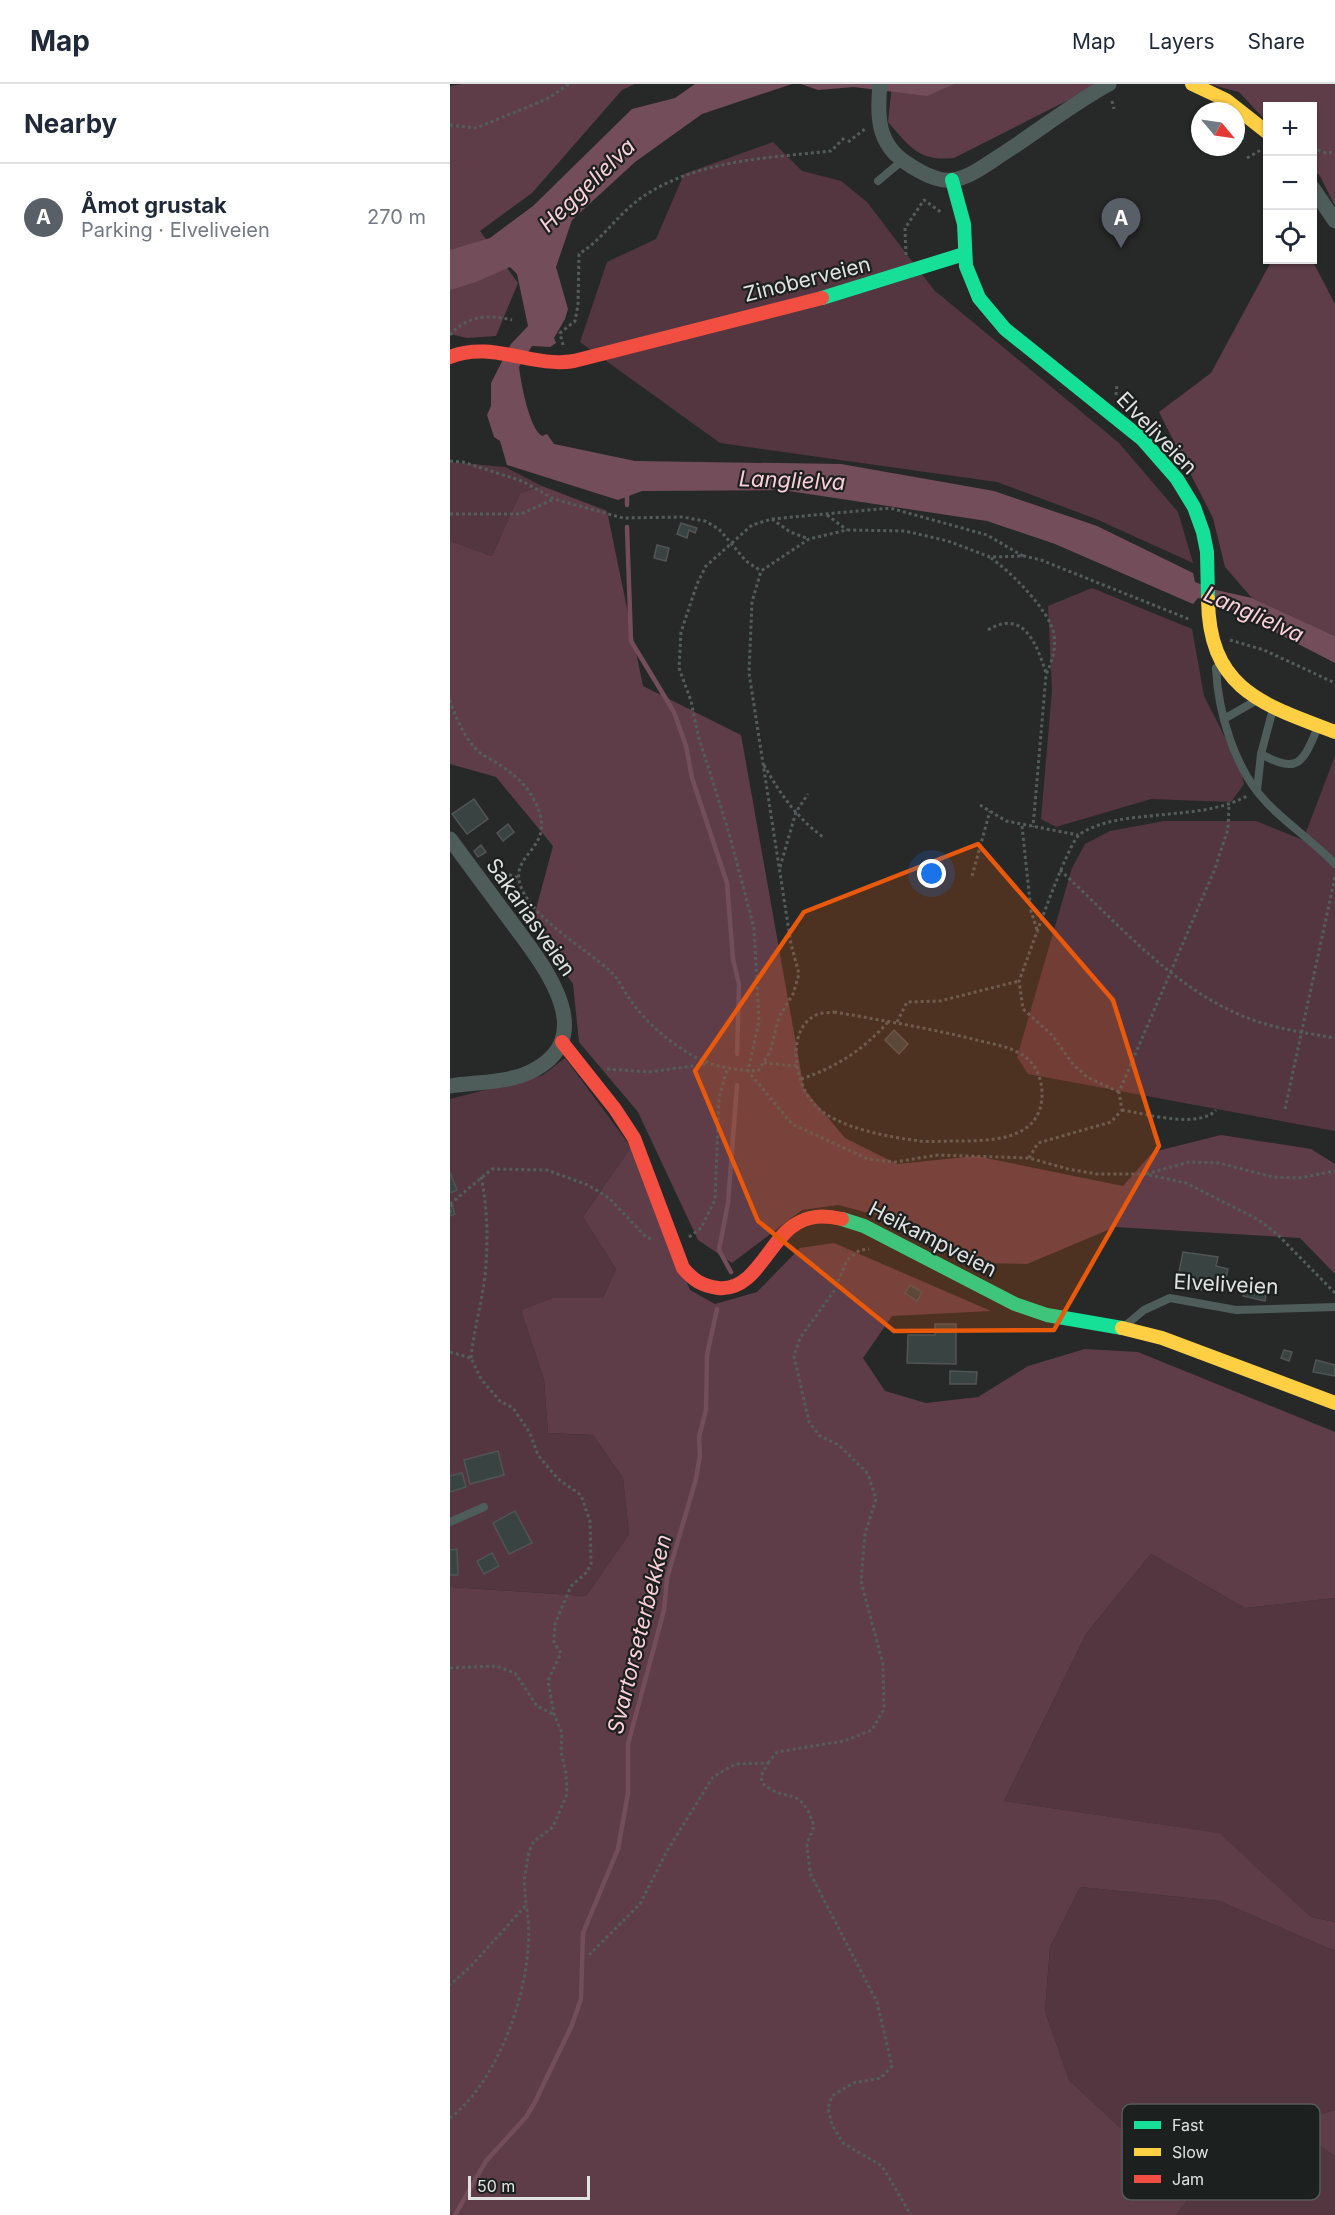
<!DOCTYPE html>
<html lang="en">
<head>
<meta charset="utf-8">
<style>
  body { margin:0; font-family:Inter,sans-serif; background:#f6f6f7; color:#1f2937 }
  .controls { position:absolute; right:18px; top:18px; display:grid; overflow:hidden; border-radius:0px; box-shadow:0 2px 4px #0004 }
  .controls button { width:54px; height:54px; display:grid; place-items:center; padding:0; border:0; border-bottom:2px solid #e0e1e3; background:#fff; color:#1f2937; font:30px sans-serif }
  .compass { position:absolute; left:741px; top:18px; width:54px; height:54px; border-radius:50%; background:#fff; box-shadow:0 2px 4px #0004; rotate:119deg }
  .scale { position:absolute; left:18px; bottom:15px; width:122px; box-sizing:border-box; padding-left:6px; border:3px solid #e0e3e2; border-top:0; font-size:16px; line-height:21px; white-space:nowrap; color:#e0e3e2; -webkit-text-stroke:4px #1c201f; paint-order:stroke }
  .you { position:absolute; left:482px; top:790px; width:21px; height:21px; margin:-15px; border:4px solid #fff; border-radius:50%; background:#1a73e8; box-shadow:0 0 0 9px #1a73e833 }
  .badge { display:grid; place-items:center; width:39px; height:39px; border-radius:50%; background:#595f67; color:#fff; font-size:20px; font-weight:700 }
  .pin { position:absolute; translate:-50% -50px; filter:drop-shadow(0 2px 3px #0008) }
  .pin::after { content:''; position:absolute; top:32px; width:21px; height:18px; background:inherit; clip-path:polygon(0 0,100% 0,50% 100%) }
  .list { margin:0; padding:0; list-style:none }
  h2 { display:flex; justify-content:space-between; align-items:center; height:78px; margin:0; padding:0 24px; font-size:26px }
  h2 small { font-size:20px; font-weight:400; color:#747a83 }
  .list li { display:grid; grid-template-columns:39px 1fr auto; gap:18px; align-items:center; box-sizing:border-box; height:108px; padding:0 24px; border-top:2px solid #e0e1e3 }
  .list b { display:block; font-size:22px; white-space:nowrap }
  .list p { margin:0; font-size:20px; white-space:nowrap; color:#747a83 }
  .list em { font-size:20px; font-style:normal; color:#747a83 }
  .icon { flex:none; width:33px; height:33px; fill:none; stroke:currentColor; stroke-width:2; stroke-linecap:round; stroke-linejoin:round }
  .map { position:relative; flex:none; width:885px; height:2131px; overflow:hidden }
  header { display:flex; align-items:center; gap:36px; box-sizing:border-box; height:84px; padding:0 30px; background:#fff; border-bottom:2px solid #e0e1e3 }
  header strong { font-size:28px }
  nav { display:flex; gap:33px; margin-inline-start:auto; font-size:21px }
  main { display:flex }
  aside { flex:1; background:#fff }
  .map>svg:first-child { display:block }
  .green { fill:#543640 }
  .forest { fill:#5e3d48 }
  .water { fill:#734e5a }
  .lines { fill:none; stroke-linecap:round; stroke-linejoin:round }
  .stream { stroke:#734e5a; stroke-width:4.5 }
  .building { fill:#394442; stroke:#525453; stroke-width:1.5 }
  .path { stroke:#535d5b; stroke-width:3; stroke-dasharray:3 3; stroke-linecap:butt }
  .lane { stroke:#4f5d5a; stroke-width:8 }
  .street { stroke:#4f5d5a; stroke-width:15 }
  .fast { stroke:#16e098; stroke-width:14 }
  .slow { stroke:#ffcf43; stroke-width:14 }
  .jam { stroke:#f24e42; stroke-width:14 }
  .marked { fill:#e8590c; fill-opacity:0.2; stroke:#e8590c; stroke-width:4.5; stroke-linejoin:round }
  .labels { text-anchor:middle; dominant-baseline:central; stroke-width:4.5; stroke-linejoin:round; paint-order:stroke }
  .street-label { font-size:21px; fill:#e0e3e2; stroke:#1c201f }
  .water-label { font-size:22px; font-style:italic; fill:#fbcfdc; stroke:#1c201f }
  .key { fill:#1c201f; stroke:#575a5a; stroke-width:1.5 }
  .key-label { font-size:16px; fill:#e0e3e2 }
</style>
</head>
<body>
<header>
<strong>Map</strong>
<nav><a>Map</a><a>Layers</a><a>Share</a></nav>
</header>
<main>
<aside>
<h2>Nearby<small></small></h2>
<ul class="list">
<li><span class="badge">A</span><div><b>Åmot grustak</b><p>Parking · Elveliveien</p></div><em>270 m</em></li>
</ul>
</aside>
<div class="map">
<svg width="885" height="2131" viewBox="0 0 885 2131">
  <rect width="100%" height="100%" fill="#272928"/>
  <!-- green -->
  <g class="green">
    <polygon points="323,58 352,87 391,97 417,118 484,206 669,359 728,428 743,479 646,435 547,398 270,359 130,258 157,178 206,155 234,90"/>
    <polygon points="0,378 55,383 92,402 70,409 42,472 0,457"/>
    <polygon points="642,504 742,545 754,612 790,683 794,700 781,718 701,715 606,743 591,735 602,607 598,522"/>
    <polygon points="885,672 885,1047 578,990 567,973 622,784 635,760 660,747 714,737 806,737 853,756"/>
    <polygon points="115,974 181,1063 133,1133 166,1185 153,1214 102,1214 71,1226 94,1296 98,1349 143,1351 173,1394 179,1450 136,1512 0,1503 0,1015 93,991"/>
    <polygon points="701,1470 795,1524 885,1514 885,1838 861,1833 768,1749 554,1717 636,1550"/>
    <polygon points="630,1803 769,1817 885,1867 885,2026 859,2033 750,2074 694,2066 619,1996 595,1927 600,1863"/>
    <polygon points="870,2062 885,2072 885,2131 726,2131 757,2090"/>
  </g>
  <!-- forest -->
  <g class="forest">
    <polygon points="12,0 185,0 172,6 82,109 30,147 68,199 46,252 17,254 0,250 0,2"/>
    <path d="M442 0H650L504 74C469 78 459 62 438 38Z"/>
    <polygon points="759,0 885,0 885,122 870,92 863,85 862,22 818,22 817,38 789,8"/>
    <polygon points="822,176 862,176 885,220 885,552 802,514 775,483 763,434 709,328 761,289"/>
    <polygon points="92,402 157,427 193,602 291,651 354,1005 395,1054 447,1080 526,1072 673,1102 703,1068 771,1051 861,1065 885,1080 885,1190 850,1154 665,1143 577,1180 528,1179 487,1153 442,1135 388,1121 352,1126 282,1179 248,1156 188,1028 129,958 123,900 82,840 103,762 46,693 0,680 0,457 42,472 70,409"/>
    <polygon points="181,1063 240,1206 265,1220 307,1208 350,1164 384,1159 541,1227 442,1232 413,1274 435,1307 476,1319 528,1313 578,1282 635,1265 688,1268 885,1348 885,1514 795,1524 701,1470 636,1550 554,1717 769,1749 861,1833 885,1838 885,1867 769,1817 630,1803 600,1863 595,1927 619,1996 694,2066 750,2074 859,2033 885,2026 885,2072 870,2062 757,2090 726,2131 0,2131 0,1503 136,1512 179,1450 173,1394 143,1351 98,1349 94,1296 71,1226 102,1214 153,1214 166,1185 133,1133"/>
  </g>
  <!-- water -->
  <g class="water">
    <path d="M245 0H342L252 30 185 78 122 136 106 183 118 225 115 235 104 254 106 259 100 263 82 262 69 283C71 299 79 344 92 352L97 350 104 360 185 377 391 380 544 407 647 442 743 489 745 498 766 506 802 514 885 552V579L769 519 748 514 743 520 605 460 537 437 332 406 192 407 168 416 57 381 50 357 44 353 37 331 41 322V299L61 260 78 242 67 190 60 183 26 198 0 206V166L40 154 83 122 182 25 225 14Z"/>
    <polygon points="351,0 504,0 477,12 404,3 368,6"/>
  </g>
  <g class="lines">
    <!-- stream -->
    <g class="stream">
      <polyline points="177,409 177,421"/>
      <polyline points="177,443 181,557 224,628 236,662 242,694 277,799 283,875 289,900 287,970"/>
      <polyline points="281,1188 269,1166 278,1119 287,1001"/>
      <polyline points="5,2131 36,2077 76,2033 85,2018 122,1941 131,1915 133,1849 168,1765 178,1709 178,1660 214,1526 217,1494 246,1395 250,1371 249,1353 256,1326 257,1271 267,1225"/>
    </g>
  </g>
  <!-- building -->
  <g class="building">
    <polygon points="231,439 247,444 245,449 239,446 237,454 227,450"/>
    <polygon points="207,461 219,464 216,477 204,474"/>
    <polygon points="24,715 38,735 17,750 2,730"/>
    <polygon points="58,740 64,748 53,757 47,749"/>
    <polygon points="31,761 36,768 28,773 24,767"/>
    <polygon points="444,946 458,960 449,970 435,956"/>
    <polygon points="0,1088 7,1106 0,1109"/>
    <polygon points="0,1117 5,1130 0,1132"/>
    <polygon points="733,1168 768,1173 766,1182 778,1185 774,1203 753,1198 751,1206 737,1203 739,1195 734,1194 735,1189 729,1188"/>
    <polygon points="460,1201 472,1208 467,1217 455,1209"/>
    <polygon points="796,1201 817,1205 815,1217 793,1212"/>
    <polygon points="485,1240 506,1240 506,1280 457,1279 458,1251 485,1251"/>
    <polygon points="834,1266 842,1268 839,1277 831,1274"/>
    <polygon points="866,1276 885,1281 885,1292 863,1288"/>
    <polygon points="500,1287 527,1288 526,1300 500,1300"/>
    <polygon points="48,1367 54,1391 20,1400 14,1376"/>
    <polygon points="12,1389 16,1403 0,1408 0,1392"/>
    <polygon points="65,1427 82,1459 59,1470 43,1439"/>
    <polygon points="7,1465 8,1491 0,1491 0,1466"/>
    <polygon points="42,1469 49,1482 34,1490 27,1477"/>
  </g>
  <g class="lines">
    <!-- path -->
    <g class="path">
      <polyline points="662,17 664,25"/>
      <polyline points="0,41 26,44 97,15 119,0"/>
      <polyline points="398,58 415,45"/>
      <polyline points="786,58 795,53"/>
      <polyline points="862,64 876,69 885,68"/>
      <polyline points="797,74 811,66"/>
      <polyline points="456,171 455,144 474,116 492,129"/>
      <path d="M0 251C16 232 38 230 62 236"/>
      <path d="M113 261 110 249 125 237 128 221 129 170C153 155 168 130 191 114 245 76 318 74 381 67L394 54"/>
      <polyline points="666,311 667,300"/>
      <polyline points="0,377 13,378 72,397 104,415 173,434 232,433 255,437 269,445 296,477 311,487"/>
      <polyline points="0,430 71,430 104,415"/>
      <polyline points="377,431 397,446"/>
      <polyline points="322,435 340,448 359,455"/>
      <polyline points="573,472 537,451 440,424 375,430 322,435 302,441 256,482 247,500 231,548 229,584 241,617 248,651 279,749 304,844 309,937 298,987 342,1040 418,1075 445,1078 488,1071 579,1074 618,1085 647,1090 695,1090 736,1099 809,1136 828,1151 885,1209"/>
      <path d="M541 474C560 487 600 527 604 550 606 566 602 577 596 591L583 743"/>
      <path d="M538 546C574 524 587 561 596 589"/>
      <polyline points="780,556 814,566 885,599"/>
      <path d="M0 616C6 635 14 653 28 667 33 672 41 675 47 679 61 688 75 699 83 714 110 762 64 767 69 796 76 832 136 864 161 888 169 895 173 906 179 914 193 935 214 954 235 967 258 982 280 986 308 987L320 968 329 933 343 910 349 890 341 860 299 589 302 518 311 487 359 455 397 446 455 447 498 457 540 473 574 472 591 476 741 536"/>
      <path d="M314 681C330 710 347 734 373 753"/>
      <polyline points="530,721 556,737 628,751"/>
      <polyline points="572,742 581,827 588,849"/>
      <polyline points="330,783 346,728 358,710"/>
      <polyline points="42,785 69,794"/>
      <path d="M610 786C668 839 725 907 800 935 827 945 857 949 885 954"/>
      <polyline points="522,792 540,727"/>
      <path d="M384 928C431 936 477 944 523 955 540 960 558 961 574 972 586 980 591 994 592 1007 594 1057 541 1057 506 1057 494 1057 482 1058 470 1057 439 1053 385 1044 364 1020 345 1000 335 946 366 931 371 928 379 929 384 928Z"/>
      <polyline points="447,938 457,918 490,917 569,897"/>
      <polyline points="314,979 347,982"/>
      <polyline points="157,985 199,988 257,980"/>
      <path d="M351 995C387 983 413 966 439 937"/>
      <path d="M669 1008 637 993 622 979 602 951 573 925 569 897C578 874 617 759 630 750 650 737 677 734 700 732 734 728 767 728 797 712"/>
      <polyline points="835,1025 885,793"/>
      <path d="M672 1026C696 1030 749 1045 766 1026"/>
      <polyline points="579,1074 588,1059 661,1038 672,1026 669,1008 764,787 778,745 779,722"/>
      <polyline points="696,1090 739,1078 769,1079 823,1093 849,1094 885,1087"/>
      <polyline points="0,1120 42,1085 97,1086 138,1101 159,1114 196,1153 204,1156"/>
      <polyline points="0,1129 3,1118"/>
      <polyline points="239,1153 251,1144 265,1116 269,1014 277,986"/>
      <polyline points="0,1268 21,1274 31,1295 50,1317 63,1324 80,1349 88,1371 108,1395 131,1411 140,1437 141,1480 137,1488 121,1502 105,1540 104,1559 111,1569 98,1597 104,1630 112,1649 111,1667 116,1690 117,1710 103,1743 84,1757 79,1767 74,1797 76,1821 22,1881 0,1901"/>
      <path d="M21 1274C24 1243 34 1212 36 1181 38 1151 37 1121 31 1092"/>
      <polyline points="0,1584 46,1582 65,1589 87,1622 103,1630"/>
      <polyline points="318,1679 327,1668 394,1657 422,1646 434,1625 433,1580 411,1497 415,1450 426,1415 418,1390 389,1361 370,1352 359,1338 344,1272 350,1254 384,1207 397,1176 410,1166 419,1165"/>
      <path d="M139 1871 190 1820 217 1767 263 1693 285 1680 318 1679 311 1692 312 1699C338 1721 350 1699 364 1742L357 1760 360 1789 427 1918 442 1982 431 1994 403 1999 382 2012 378 2024 382 2041 393 2059 432 2082 461 2131"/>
      <path d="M0 2034C53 1994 89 1884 76 1821"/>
    </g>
    <!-- lane -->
    <g class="lane">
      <polyline points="428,97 453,76"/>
      <path d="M766 584C768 629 785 686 817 719 837 740 863 757 885 780"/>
      <polyline points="774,635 807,616"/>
      <path d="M811 670C849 691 853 678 868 643"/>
      <polyline points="807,707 811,670 823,625"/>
      <polyline points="676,1241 694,1226 720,1214 786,1226 885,1223"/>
      <polyline points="0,1438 34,1423"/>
    </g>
    <!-- street -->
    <g class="street">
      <path d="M430 0C427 31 427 59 455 78 468 87 486 98 502 96 519 94 537 80 551 71 587 48 622 20 659 0"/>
      <polyline points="862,103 885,137"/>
      <path d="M0 755C19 781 38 806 57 832 87 873 156 952 80 988 57 999 26 998 0 1002"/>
    </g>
    <!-- fast -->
    <g class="fast">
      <polyline points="502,96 514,140 516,182 529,214 555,245 692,355 727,395 744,423 753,448 757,468 758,515"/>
      <polyline points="372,214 514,170"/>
      <polyline points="392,1135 414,1142 565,1220 597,1231 672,1244"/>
    </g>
    <!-- slow -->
    <g class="slow">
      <polyline points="742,0 776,16 818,49"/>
      <path d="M758 515C759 605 811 620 885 648"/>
      <polyline points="672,1244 712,1254 885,1319"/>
    </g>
    <!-- jam -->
    <g class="jam">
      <path d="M0 273C42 256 81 284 124 277L372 214"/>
      <path d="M112 958 165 1025 184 1054 233 1184C243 1196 252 1202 268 1204 304 1208 318 1159 343 1142 358 1131 374 1131 392 1135"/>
    </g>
  </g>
  <!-- marked area -->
  <path class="marked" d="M528 760 663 916 709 1062 604 1246 444 1247 308 1137 245 987 354 828Z"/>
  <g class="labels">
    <!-- street labels -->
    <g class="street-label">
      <text transform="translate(357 195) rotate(-14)">Zinoberveien</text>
      <text transform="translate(707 349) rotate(46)">Elveliveien</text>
      <text transform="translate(81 833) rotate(55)">Sakariasveien</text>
      <text transform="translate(483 1155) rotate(27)">Heikampveien</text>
      <text transform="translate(776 1200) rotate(3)">Elveliveien</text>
    </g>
    <!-- water labels -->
    <g class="water-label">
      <text transform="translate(137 101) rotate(-44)">Heggelielva</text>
      <text transform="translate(342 396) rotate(2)">Langlielva</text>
      <text transform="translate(804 530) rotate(24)">Langlielva</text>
      <text transform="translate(189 1550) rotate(-76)">Svartorseterbekken</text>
    </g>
  </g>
  <!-- legend -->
  <rect x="672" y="2020" width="198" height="96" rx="9" class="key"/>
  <rect x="684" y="2037" width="27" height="8" fill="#16e098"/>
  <rect x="684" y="2064" width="27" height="8" fill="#ffcf43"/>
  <rect x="684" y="2091" width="27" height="8" fill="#f24e42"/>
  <g class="key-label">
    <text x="722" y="2047">Fast</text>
    <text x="722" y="2074">Slow</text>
    <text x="722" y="2101">Jam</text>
  </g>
</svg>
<div class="controls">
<button>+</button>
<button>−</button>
<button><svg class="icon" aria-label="locate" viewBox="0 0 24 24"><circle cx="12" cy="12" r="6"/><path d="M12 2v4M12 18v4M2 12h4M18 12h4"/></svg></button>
</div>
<svg class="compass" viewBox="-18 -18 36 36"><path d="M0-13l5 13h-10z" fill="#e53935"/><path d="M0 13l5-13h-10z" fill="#747a83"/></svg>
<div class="scale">50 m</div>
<div class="you"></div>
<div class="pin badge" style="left:671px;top:164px">A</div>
</div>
</main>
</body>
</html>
